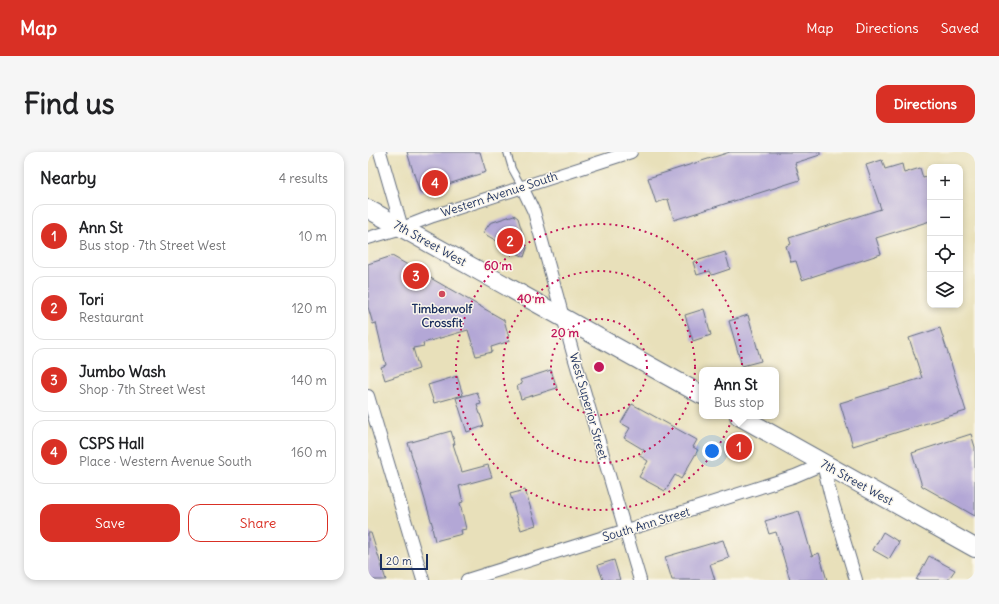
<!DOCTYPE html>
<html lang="en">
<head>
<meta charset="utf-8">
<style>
  body { margin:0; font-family:Delius,sans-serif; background:#f6f6f6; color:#202124 }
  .controls { position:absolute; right:12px; top:12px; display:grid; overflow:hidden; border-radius:8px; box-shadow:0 2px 6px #0003 }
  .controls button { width:36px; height:36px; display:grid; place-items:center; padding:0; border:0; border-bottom:1px solid #e0e0e0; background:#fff; color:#202124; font:20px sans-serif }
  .scale { position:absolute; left:12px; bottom:10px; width:48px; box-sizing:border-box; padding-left:4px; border:2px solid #1b2f5e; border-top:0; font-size:11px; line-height:14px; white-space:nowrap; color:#1b2f5e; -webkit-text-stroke:3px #fbf7ec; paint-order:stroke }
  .you { position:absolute; left:344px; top:299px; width:14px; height:14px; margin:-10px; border:3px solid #fff; border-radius:50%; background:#1a73e8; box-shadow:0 0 0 6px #1a73e833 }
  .badge { display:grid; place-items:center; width:26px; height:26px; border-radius:50%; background:#d93025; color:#fff; font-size:13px; font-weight:700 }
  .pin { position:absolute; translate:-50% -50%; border:2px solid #fff; box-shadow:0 1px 4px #0006 }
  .popup { position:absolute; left:331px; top:215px; width:80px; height:52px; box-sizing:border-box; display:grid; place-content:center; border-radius:8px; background:#fff; filter:drop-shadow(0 1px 3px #0005); font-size:13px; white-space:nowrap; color:#757577 }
  .popup b { font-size:15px; color:#202124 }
  .popup::after { content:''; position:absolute; left:50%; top:100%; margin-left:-8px; border:8px solid transparent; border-top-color:#fff }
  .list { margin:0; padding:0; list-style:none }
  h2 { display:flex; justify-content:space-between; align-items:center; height:52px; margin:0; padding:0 16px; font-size:17px }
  h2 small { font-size:13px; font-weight:400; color:#757577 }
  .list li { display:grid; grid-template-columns:26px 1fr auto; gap:12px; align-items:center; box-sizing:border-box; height:64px; margin:0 8px 8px; padding:0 8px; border:1px solid #e0e0e0; border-radius:12px }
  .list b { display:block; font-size:15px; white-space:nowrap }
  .list p { margin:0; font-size:13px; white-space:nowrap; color:#757577 }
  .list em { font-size:13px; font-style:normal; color:#757577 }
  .actions { display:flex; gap:8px; padding:12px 16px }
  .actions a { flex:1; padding:9px 0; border:1px solid #d93025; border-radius:12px; text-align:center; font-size:14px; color:#d93025 }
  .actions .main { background:#d93025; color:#fff }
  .icon { flex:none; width:22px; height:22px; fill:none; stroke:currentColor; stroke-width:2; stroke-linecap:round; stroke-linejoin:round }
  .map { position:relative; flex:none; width:607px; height:428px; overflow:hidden; border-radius:12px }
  header { display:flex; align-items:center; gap:24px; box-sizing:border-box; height:56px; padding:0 20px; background:#d93025; color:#fff }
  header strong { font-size:19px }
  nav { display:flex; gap:22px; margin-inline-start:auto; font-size:14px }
  .intro { display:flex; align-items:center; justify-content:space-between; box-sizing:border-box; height:96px; padding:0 24px }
  h1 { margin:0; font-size:28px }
  .button { padding:10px 18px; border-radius:12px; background:#d93025; color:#fff; font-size:14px; font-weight:700 }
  main { display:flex; gap:24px; padding:0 24px }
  aside { flex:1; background:#fff; border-radius:12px; box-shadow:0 2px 6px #0003 }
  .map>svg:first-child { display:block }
  .building { fill:#b3a7d6 }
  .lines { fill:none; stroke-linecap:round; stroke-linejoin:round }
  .lane-casing { stroke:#636d7e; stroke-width:8 }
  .street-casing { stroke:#636d7e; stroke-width:14 }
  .secondary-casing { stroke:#636d7e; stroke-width:20 }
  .lane { stroke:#fff; stroke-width:6 }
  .street { stroke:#fff; stroke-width:12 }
  .secondary { stroke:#fff; stroke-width:18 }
  .ring { fill:none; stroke:#c2185b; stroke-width:2; stroke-dasharray:2 4 }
  .poi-dot { fill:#d1495b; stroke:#fbf7ec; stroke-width:1.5 }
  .labels { text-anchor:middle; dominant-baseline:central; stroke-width:3; stroke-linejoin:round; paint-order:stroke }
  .street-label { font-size:12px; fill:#1b2f5e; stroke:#fbf7ec }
  .poi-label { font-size:12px; font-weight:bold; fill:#1b2f5e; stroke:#fbf7ec }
  .centre { fill:#c2185b; stroke:#fbf7ec; stroke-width:2 }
  .ring-label { font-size:12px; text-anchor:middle; font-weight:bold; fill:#c2185b; stroke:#fbf7ec; stroke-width:3; stroke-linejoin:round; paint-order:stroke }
</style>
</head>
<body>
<header>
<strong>Map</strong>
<nav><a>Map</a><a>Directions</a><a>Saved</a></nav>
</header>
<div class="intro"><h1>Find us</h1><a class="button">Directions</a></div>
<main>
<aside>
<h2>Nearby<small>4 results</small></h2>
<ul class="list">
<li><span class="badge">1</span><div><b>Ann St</b><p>Bus stop · 7th Street West</p></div><em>10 m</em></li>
<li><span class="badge">2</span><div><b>Tori</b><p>Restaurant</p></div><em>120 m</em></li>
<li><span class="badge">3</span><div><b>Jumbo Wash</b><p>Shop · 7th Street West</p></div><em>140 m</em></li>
<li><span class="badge">4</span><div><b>CSPS Hall</b><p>Place · Western Avenue South</p></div><em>160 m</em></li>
</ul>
<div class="actions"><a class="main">Save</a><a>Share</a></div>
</aside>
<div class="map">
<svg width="607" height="428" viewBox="0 0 607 428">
  <rect width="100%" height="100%" fill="#fbf7ec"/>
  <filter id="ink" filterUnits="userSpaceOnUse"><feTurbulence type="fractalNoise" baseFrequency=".025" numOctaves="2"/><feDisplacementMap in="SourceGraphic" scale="8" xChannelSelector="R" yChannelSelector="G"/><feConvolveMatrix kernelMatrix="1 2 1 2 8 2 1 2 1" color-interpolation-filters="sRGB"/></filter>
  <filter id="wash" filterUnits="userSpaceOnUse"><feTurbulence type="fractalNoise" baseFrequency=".012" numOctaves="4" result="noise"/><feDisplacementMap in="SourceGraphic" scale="16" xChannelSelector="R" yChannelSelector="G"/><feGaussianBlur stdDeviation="0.9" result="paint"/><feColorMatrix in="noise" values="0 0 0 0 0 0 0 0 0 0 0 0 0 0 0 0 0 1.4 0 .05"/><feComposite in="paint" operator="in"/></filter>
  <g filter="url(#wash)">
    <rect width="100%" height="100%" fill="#e8e0ba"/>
    <g id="blocks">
      <!-- building -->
      <g class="building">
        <polygon points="39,0 112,0 118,20 52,41"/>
        <polygon points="362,0 452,0 452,3 427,11 432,28 306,68 300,47 288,51 280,26"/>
        <polygon points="514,8 517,17 534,12 536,21 552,16 555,26 562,24 562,69 508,86 513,102 434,128 428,109 423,110 418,94 423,92 421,86 513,57 498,13"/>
        <polygon points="146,63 150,66 159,96 156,105 115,81 122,71"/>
        <polygon points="357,100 362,117 344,123 342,119 329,123 325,110"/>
        <polygon points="24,104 136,168 142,189 123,195 124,200 108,204 100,178 55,191 56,194 45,196 51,217 17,228 13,215 18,213 8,171 5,172 0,155 0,112"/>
        <polygon points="336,157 343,183 325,189 317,163"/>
        <polygon points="380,163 393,209 374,214 361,169"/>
        <polygon points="572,176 598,259 485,294 472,251 554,226 541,186"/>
        <polygon points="183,218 189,236 153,247 149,234 154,232 152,228"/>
        <polygon points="89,224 95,243 66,251 60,233"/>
        <polygon points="109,240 113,252 109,253 116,274 99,280 88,246"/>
        <polygon points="264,252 329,288 325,295 330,298 313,327 307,323 297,339 271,325 280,309 272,304 276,298 256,286 262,276 253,271"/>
        <polygon points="83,279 87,292 85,292 94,320 120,313 124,325 91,334 95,350 92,351 98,377 93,378 94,382 67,389 64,376 65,375 40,291"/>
        <polygon points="603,282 607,295 607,364 554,334 544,301"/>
        <polygon points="157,338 168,373 153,378 142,342"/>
        <polygon points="431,359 444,404 451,401 459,428 422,428 408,380 401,382 397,369"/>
        <polygon points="515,380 531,390 521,407 505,398"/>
        <polygon points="0,381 3,381 18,428 0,428"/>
        <polygon points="355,388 361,406 342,412 347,428 304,428 297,405"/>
        <polygon points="561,404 587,418 580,428 548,428"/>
        <polygon points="246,408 252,428 235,428 230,413"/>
      </g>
    </g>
  </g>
  <g filter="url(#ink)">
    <use href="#blocks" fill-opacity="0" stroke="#636d7e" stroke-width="1"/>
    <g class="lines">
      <!-- lane casing -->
      <g class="lane-casing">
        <polyline id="lane" points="139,0 144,17 154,35"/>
      </g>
      <!-- street casing -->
      <g class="street-casing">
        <g id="street">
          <polyline points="12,0 34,76"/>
          <polyline points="154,35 166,60 204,198 272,428"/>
          <polyline points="0,86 34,76 65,64 263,0"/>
          <polyline points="0,244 55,428"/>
          <polyline points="99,428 268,375 427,324 455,312 463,345 488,428"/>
        </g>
      </g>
      <!-- secondary casing -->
      <g class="secondary-casing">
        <g id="secondary">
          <polyline points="0,57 334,243"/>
          <polyline points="371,264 607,396"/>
        </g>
      </g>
      <!-- lane -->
      <use href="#lane" class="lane"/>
      <!-- street -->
      <use href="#street" class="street"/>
      <!-- secondary -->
      <use href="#secondary" class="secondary"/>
    </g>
  </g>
  <!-- distance rings -->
  <g class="ring">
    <circle cx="231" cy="215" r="48"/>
    <circle cx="231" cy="215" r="96"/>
    <circle cx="231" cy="215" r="143"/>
  </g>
  <!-- markers -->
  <circle class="poi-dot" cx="74" cy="142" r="4"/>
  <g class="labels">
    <!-- street labels -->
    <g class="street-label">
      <text transform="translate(131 42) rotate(-18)">Western Avenue South</text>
      <text transform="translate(62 91) rotate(29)">7th Street West</text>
      <text transform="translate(221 254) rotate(74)">West Superior Street</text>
      <text transform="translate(489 330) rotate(29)">7th Street West</text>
      <text transform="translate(278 372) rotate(-17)">South Ann Street</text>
    </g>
    <!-- poi labels -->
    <g class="poi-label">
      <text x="74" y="156">Timberwolf<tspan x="74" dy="14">Crossfit</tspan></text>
    </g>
  </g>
  <circle cx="231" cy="215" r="6" class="centre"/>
  <g class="ring-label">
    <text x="130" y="118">60 m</text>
    <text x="163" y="151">40 m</text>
    <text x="197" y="185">20 m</text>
  </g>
</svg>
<div class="controls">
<button>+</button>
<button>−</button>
<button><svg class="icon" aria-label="locate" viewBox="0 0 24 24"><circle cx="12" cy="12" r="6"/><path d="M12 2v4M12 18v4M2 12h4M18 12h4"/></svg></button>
<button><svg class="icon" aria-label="layers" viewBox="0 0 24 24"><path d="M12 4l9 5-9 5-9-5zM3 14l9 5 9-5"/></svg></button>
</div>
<div class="scale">20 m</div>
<div class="you"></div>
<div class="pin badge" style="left:371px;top:295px">1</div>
<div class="popup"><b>Ann St</b>Bus stop</div>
<div class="pin badge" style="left:142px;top:89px">2</div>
<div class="pin badge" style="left:48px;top:124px">3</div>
<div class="pin badge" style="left:67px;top:31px">4</div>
</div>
</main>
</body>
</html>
